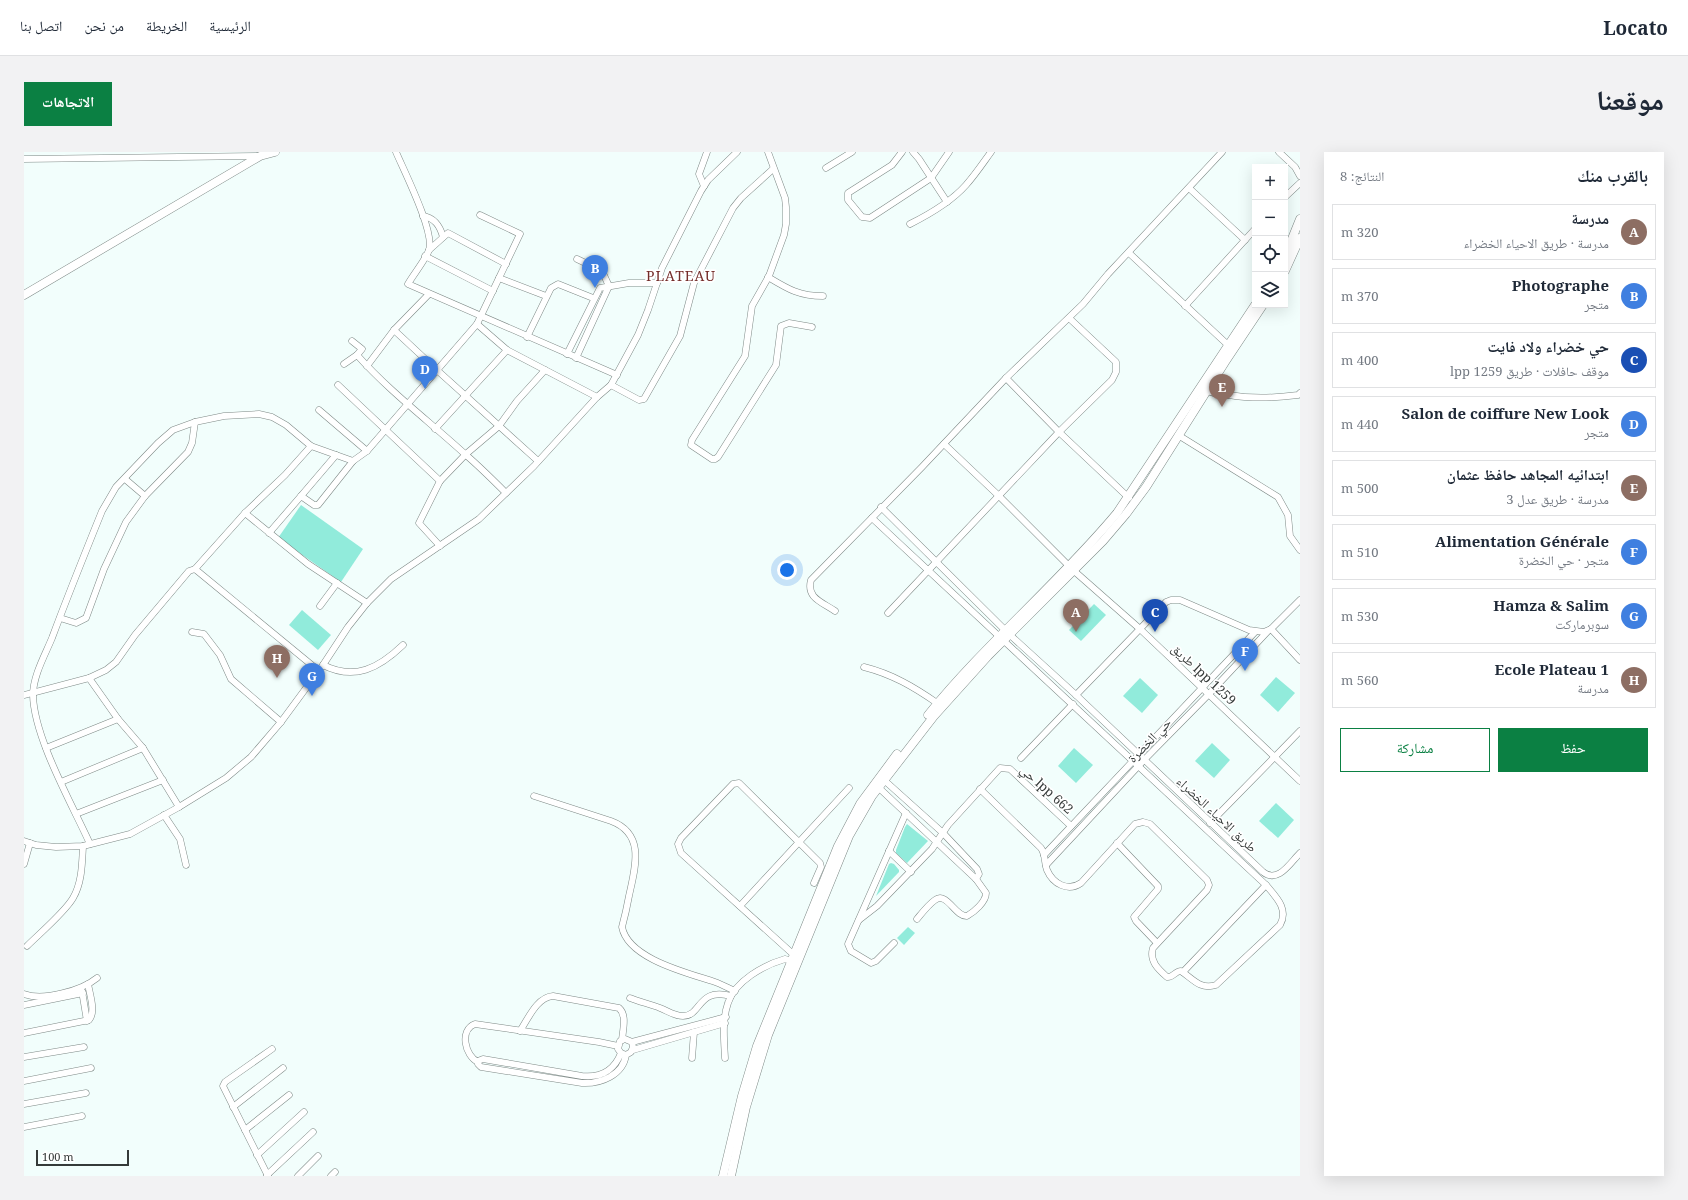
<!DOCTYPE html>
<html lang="ar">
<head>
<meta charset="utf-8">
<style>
  body { margin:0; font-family:"Noto Serif","Noto Naskh Arabic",serif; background:#f2f2f3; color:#1f2937; direction:rtl }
  .controls { position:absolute; right:12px; top:12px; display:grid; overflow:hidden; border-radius:0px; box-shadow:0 4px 16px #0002 }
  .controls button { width:36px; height:36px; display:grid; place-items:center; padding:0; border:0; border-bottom:1px solid #e0e1e3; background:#fff; color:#1f2937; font:20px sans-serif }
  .scale { position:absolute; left:12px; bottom:10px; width:93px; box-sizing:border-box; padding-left:4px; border:2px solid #353a39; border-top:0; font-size:11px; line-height:14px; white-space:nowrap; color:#353a39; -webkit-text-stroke:3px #fff; paint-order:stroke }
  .you { position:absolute; left:763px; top:418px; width:14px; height:14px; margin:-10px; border:3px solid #fff; border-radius:50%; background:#1a73e8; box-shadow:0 0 0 6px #1a73e833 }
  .badge { display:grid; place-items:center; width:26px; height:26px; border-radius:50%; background:#0b8043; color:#fff; font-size:13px; font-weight:700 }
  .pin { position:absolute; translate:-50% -33px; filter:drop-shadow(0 1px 2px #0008) }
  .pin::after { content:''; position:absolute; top:21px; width:14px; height:12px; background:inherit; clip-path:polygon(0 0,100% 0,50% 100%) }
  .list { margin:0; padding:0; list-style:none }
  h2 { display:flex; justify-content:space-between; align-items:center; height:52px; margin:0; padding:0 16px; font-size:17px }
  h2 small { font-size:13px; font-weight:400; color:#747a83 }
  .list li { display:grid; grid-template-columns:26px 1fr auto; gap:12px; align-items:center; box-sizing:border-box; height:56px; margin:0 8px 8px; padding:0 8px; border:1px solid #e0e1e3; border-radius:0px }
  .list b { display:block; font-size:15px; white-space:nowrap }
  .list p { margin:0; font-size:13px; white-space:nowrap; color:#747a83 }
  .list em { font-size:13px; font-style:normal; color:#747a83 }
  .actions { display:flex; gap:8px; padding:12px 16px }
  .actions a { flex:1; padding:9px 0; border:1px solid #0b8043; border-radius:0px; text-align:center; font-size:14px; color:#0b8043 }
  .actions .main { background:#0b8043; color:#fff }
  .icon { flex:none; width:22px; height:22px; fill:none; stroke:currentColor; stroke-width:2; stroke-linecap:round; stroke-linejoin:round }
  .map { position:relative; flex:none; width:1276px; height:1024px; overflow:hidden; direction:ltr; border-radius:0px }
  header { display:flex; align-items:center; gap:24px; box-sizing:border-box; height:56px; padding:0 20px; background:#fff; border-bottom:1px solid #e0e1e3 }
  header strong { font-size:19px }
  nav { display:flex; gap:22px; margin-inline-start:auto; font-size:14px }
  .intro { display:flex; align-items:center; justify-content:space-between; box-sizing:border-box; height:96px; padding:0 24px }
  h1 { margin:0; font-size:28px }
  .button { padding:10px 18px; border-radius:0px; background:#0b8043; color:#fff; font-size:14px; font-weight:700 }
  main { display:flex; gap:24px; padding:0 24px }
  aside { flex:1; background:#fff; border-radius:0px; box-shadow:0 4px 16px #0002 }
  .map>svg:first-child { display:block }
  .green { fill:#91ebdb }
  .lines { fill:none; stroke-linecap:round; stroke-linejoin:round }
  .minor-casing { stroke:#7e8986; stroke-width:7 }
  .major-casing { stroke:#7e8986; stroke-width:9 }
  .minor { stroke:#fff; stroke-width:6 }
  .major { stroke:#fff; stroke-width:8 }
  .labels { text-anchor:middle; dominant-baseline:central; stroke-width:3.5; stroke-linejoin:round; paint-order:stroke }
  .street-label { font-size:13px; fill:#353a39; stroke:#fff }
  .neighbourhood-label { font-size:14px; letter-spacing:1px; fill:#742d2a; stroke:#fff }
</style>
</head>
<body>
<header>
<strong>Locato</strong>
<nav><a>الرئيسية</a><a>الخريطة</a><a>من نحن</a><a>اتصل بنا</a></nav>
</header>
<div class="intro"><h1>موقعنا</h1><a class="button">الاتجاهات</a></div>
<main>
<aside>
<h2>بالقرب منك<small>النتائج: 8</small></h2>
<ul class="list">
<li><span class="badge" style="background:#8d6e63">A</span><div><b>مدرسة</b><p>مدرسة · طريق الاحياء الخضراء</p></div><em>320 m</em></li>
<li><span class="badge" style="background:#3f7fe0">B</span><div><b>Photographe</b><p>متجر</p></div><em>370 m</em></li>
<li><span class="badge" style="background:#1a4fb4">C</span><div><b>حي خضراء ولاد فايت</b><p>موقف حافلات · طريق lpp 1259</p></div><em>400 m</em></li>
<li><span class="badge" style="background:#3f7fe0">D</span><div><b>Salon de coiffure New Look</b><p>متجر</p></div><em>440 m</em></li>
<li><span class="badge" style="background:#8d6e63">E</span><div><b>ابتدائيه المجاهد حافظ عثمان</b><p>مدرسة · طريق عدل 3</p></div><em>500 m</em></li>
<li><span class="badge" style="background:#3f7fe0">F</span><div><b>Alimentation Générale</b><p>متجر · حي الخضرة</p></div><em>510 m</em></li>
<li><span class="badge" style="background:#3f7fe0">G</span><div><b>Hamza &amp; Salim</b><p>سوبرماركت</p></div><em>530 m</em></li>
<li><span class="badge" style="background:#8d6e63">H</span><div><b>Ecole Plateau 1</b><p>مدرسة</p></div><em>560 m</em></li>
</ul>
<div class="actions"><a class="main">حفظ</a><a>مشاركة</a></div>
</aside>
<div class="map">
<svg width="1276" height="1024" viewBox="0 0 1276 1024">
  <rect width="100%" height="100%" fill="#f2fefc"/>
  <!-- green -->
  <g class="green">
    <polygon points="277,353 339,397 317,430 254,386"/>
    <polygon points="1070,452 1082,463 1057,489 1045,478"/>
    <polygon points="278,458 307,483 294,498 265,473"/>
    <polygon points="1252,525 1271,541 1254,560 1236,543"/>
    <polygon points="1116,526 1134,543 1118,561 1099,544"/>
    <polygon points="1188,591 1206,608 1190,626 1171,609"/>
    <polygon points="1050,596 1069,613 1052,631 1034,614"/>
    <polygon points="1252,651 1270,668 1254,686 1235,669"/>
    <polygon points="883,672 904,689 883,711 872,701 872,698 881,675"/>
    <polygon points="867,711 870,712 875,718 875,720 852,744 865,712"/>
    <polygon points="884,775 891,781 880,793 873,786"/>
  </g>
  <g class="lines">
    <!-- minor casing -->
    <g class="minor-casing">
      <g id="minor">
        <path d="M372 0C380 19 411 80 405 98 402 107 389 123 384 132L593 223"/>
        <polyline points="744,0 761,46 762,55 762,72 760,83 745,124 728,154 721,204 668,288 667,293 688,307 691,307 694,305 752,213 757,174 765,171 788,175"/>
        <polyline points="878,0 868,13 824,41 824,48 838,65 846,66 907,26 925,0"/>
        <polyline points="889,0 895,7 923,50"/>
        <polyline points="1255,0 1271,15 1276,24"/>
        <polyline points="0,7 236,4"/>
        <polyline points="802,16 828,0"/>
        <polyline points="680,34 675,22 683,0"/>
        <polyline points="1165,36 1221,88"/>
        <polyline points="1261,45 1276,31"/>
        <path d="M399 64C411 66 416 74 419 85"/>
        <path d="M886 72C906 62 927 50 942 33 951 23 959 11 967 0"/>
        <polyline points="405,98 424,81 482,112"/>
        <polyline points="1105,101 1204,193"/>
        <polyline points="401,104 469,139"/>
        <path d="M744 125C764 137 775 144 799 144"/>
        <polyline points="475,126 522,144"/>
        <polyline points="1161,154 1231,77"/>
        <polyline points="453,172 483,198 573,245"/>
        <polyline points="370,178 414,219 514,309"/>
        <polyline points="503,185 527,136 534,132 569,146"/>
        <polyline points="543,202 576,136 605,131 633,131"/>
        <path d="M333 203C366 240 406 270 442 303 456 315 469 328 482 341"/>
        <polyline points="552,206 585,134 578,119 553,107"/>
        <polyline points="320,212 333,203 338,197 328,189"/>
        <polyline points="343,214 370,178 405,142"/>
        <polyline points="1187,225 1204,243"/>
        <polyline points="982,226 1035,280 1105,346"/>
        <polyline points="314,233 416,329"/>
        <polyline points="587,233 615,248 620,247 656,184 670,131 709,56 717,46 749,17"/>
        <path d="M1180 237C1187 242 1196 242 1205 243 1228 247 1251 246 1274 243L1276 241"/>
        <polyline points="295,258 343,299"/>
        <polyline points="411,277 483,198"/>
        <polyline points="1154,283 1254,345 1264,363 1266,384 1276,398"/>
        <polyline points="920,292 975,344 1045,414"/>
        <polyline points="101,327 121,344"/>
        <polyline points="277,344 312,303"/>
        <path d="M857 355 985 482 1052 543 1239 720C1254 732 1266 711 1276 701"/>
        <polyline points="221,361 284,412 343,451"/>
        <path d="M848 366 1242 733C1252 745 1265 757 1256 773L1192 833C1176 838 1169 827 1157 819 1151 819 1149 826 1143 825 1134 817 1125 809 1129 796L1183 738 1185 733 1183 728 1126 672 1119 670 1111 672 1057 731C1044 740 1029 732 1023 718 1020 711 1022 703 1017 696L956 637"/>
        <polyline points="245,381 277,344 290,353 294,353 329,309 343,299 453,172 496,82 456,63"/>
        <polyline points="416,394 395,371 416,329 442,302 475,274 493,249 521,218"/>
        <polyline points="171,417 221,361 261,323 287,294"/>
        <polyline points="1049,418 1116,477 1276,629"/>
        <polyline points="296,454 313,431"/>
        <path d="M811 459C798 450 782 446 787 428L898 315 982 226 1059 152 1084 122 1198 0"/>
        <polyline points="864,461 1035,280 1088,228 1092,220 1092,210 1045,166"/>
        <polyline points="36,466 52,471 62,466 80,417 102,370 121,344 164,300 168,291 171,270"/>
        <polyline points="1247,477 1276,508"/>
        <polyline points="168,480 180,482 196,503 207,527 257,570"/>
        <path d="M299 513C331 529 355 516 379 493"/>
        <path d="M840 515C868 522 890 535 913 551"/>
        <polyline points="65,526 94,567 119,596 155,655"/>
        <polyline points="0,543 65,526 82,518 92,510 111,483 165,419 171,417 295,519"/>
        <polyline points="1052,543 1142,450 1147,448 1156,448 1225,478 1240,480 1247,477 1276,448"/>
        <polyline points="22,596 94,567"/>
        <polyline points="997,606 1049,552"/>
        <polyline points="860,628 919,681 953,717 955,722 952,727"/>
        <polyline points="37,630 119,596"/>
        <path d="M854 635 952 727 962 741C962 750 950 760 943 764 931 765 923 739 911 748 904 753 898 761 893 767"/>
        <path d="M510 644 587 669C622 682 611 716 605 744 603 755 601 764 598 775 604 807 664 821 691 830 697 832 704 836 711 839"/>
        <polyline points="52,662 139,628"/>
        <polyline points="140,663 156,687 162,713"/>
        <polyline points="1186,671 1276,579"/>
        <polyline points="0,689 12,693 32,695 59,694 106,682 155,655 202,626 227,605 257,570 299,513 324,475 343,451 367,427 455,367 510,314 573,245 587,233 614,183 624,158 638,116 677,39 684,28 713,0"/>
        <polyline points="1093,691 1134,734 1134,737 1110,765 1112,769 1133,791"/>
        <path d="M66 692C48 652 10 586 9 543 9 524 21 503 28 486 44 443 61 401 78 359L92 335 134 291 149 278 171 270 200 264 235 262 248 265 262 273 287 294 329 309"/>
        <polyline points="865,699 887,720"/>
        <polyline points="1020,703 1231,480"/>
        <polyline points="0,712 6,691"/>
        <polyline points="1022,713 1120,608 1185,542 1244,479"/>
        <polyline points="716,754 825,636"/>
        <polyline points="835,768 853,754 908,697 924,673 976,616 986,617 1047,674"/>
        <polyline points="870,791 852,809 847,811 827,799 824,792 882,661"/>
        <path d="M3 794C15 782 41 760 49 746 58 731 58 712 59 694"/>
        <polyline points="770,803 657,701 654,692 657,686 709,632 715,631 796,711 797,715 790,731"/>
        <polyline points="1159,820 1242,733"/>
        <polyline points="58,839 63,869"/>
        <path d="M0 842C19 849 57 839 73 826"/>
        <path d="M606 846C616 850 626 852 636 856 644 859 650 864 659 864 678 864 673 835 707 844"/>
        <polyline points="0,853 59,841"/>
        <path d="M496 879C504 867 513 845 529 844L595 856C603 863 599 877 598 888"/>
        <path d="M0 881 65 868C72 860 66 843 64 832"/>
        <polyline points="608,890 702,865"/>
        <polyline points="609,898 701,871"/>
        <path d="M597 901C590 919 577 926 558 924L459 907 454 909V912L457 915 558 931C577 932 599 923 602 903L607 900 609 895 608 890 601 887 596 889 594 897 597 901 602 903"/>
        <polyline points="0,905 60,895"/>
        <polyline points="668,906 670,880"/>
        <path d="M701 906C700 888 698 868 704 851 711 829 740 813 761 807L768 809"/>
        <path d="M454 910C441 904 435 878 451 872L575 890 594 894"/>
        <polyline points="0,929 67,916"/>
        <polyline points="0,952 62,941"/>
        <polyline points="209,955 259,916"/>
        <polyline points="0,975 58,964"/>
        <polyline points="221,978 265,943"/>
        <polyline points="233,1003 280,960"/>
        <polyline points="243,1023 289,980"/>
        <polyline points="244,1024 199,934 201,930 248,897"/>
        <polyline points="274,1024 294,1004"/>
        <polyline points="307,1024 311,1020"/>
      </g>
    </g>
    <!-- major casing -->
    <g class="major-casing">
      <g id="major">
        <polyline points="1261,104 1276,67"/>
        <polyline points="1261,119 1276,86"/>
        <polyline points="0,143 236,4 251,0"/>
        <path d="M904 563C962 491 1034 432 1093 361L1231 153"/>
        <polyline points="699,1024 718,944 733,894 814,694 836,652 873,602"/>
        <polyline points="707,1024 722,955 744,883 825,684 848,644 910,564 964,504 1079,389 1102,362 1122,335 1201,210 1239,153"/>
      </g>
    </g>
    <!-- minor -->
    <use href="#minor" class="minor"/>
    <!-- major -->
    <use href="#major" class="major"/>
  </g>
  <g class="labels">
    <!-- street labels -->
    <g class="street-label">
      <text transform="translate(1180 522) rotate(43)">طريق lpp 1259</text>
      <text transform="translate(1125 588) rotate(-46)">حي الخضرة</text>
      <text transform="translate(1023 637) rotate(42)">حي lpp 662</text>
      <text transform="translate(1193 662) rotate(43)">طريق الاحياء الخضراء</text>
    </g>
    <!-- neighbourhood labels -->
    <g class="neighbourhood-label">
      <text x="657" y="123">PLATEAU</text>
    </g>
  </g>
</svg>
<div class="controls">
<button>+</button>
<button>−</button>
<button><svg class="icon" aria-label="locate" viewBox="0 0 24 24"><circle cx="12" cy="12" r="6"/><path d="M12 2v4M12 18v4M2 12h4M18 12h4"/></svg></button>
<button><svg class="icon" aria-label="layers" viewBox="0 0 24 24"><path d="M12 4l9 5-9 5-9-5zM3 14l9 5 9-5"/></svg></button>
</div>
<div class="scale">100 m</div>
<div class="you"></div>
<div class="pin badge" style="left:1052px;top:480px;background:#8d6e63">A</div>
<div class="pin badge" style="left:571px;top:136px;background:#3f7fe0">B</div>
<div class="pin badge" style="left:1131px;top:480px;background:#1a4fb4">C</div>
<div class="pin badge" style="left:401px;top:237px;background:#3f7fe0">D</div>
<div class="pin badge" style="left:1198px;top:255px;background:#8d6e63">E</div>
<div class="pin badge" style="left:1221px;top:519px;background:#3f7fe0">F</div>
<div class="pin badge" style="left:288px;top:544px;background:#3f7fe0">G</div>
<div class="pin badge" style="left:253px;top:526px;background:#8d6e63">H</div>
</div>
</main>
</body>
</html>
